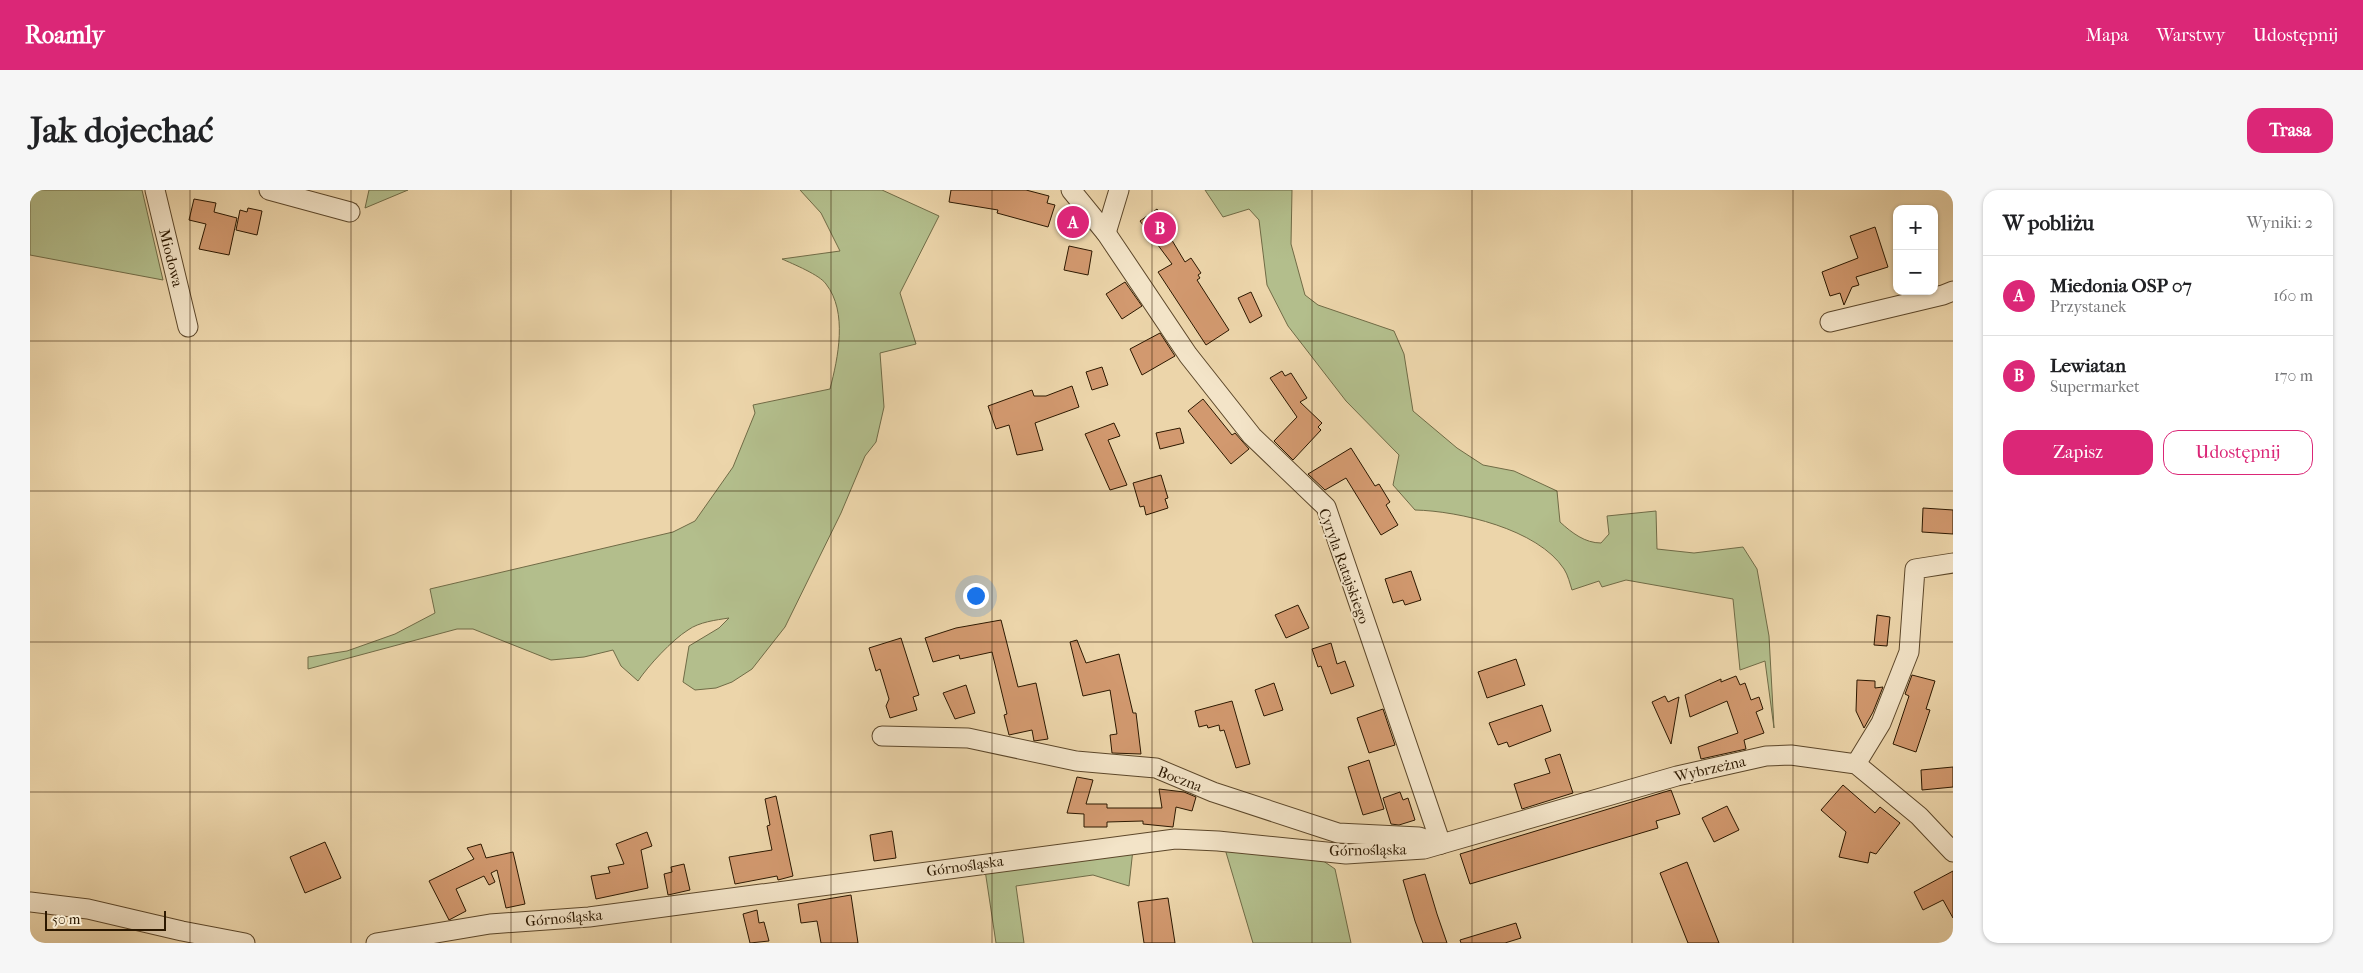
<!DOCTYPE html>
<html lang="pl">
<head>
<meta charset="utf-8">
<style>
  body { margin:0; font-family:"IM FELL French Canon",serif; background:#f6f6f6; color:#202124 }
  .controls { position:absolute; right:15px; top:15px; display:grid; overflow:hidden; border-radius:10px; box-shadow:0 1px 4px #0004 }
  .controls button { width:45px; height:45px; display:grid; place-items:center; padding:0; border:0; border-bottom:1px solid #e0e0e0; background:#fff; color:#202124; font:25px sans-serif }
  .scale { position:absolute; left:15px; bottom:12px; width:121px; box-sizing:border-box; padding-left:5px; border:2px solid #2c1800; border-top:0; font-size:14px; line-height:18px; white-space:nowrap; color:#2c1800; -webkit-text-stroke:4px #f3e4c8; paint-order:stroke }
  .you { position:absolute; left:945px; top:405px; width:18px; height:18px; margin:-12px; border:4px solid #fff; border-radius:50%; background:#1a73e8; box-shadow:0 0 0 8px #1a73e833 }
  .badge { display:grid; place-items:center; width:32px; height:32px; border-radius:50%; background:#db2777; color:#fff; font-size:16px; font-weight:700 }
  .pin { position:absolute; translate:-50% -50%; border:2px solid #fff; box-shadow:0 1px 5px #0006 }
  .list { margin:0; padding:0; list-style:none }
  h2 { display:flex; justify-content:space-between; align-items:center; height:65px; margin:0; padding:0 20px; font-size:21px }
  h2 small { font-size:16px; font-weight:400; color:#757577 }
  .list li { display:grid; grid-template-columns:32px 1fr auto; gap:15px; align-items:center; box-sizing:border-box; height:80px; padding:0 20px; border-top:1px solid #e0e0e0 }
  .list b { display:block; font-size:19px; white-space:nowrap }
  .list p { margin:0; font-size:16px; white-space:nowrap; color:#757577 }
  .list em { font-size:16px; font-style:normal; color:#757577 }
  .actions { display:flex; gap:10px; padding:15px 20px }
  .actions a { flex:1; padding:11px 0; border:1px solid #db2777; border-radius:15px; text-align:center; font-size:18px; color:#db2777 }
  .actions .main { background:#db2777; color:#fff }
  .map { position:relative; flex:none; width:1923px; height:753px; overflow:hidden; border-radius:15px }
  header { display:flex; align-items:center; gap:30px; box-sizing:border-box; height:70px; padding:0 25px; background:#db2777; color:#fff }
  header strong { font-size:24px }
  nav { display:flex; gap:28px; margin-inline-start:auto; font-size:18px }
  .intro { display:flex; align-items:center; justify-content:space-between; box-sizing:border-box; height:120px; padding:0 30px }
  h1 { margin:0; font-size:35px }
  .button { padding:12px 22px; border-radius:15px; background:#db2777; color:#fff; font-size:18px; font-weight:700 }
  main { display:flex; gap:30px; padding:0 30px }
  aside { flex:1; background:#fff; border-radius:15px; box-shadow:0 1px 4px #0004 }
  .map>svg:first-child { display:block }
  .green { fill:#b3be8c; stroke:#706b46 }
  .building { fill:#d2996f; stroke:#2c1800 }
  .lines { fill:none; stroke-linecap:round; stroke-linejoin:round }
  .street-casing { stroke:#5c472a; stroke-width:21 }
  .street { stroke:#f3e4c8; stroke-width:19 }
  .grid { fill:none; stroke:#2c1800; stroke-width:1; stroke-opacity:0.55 }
  .labels { text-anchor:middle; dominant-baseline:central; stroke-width:4; stroke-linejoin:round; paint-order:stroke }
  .street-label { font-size:15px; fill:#2c1800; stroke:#f3e4c8 }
</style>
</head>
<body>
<header>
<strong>Roamly</strong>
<nav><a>Mapa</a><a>Warstwy</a><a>Udostępnij</a></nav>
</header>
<div class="intro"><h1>Jak dojechać</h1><a class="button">Trasa</a></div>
<main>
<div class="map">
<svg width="1923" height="753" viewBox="0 0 1923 753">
  <rect width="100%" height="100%" fill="#ecd5aa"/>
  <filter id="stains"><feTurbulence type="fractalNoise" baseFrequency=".004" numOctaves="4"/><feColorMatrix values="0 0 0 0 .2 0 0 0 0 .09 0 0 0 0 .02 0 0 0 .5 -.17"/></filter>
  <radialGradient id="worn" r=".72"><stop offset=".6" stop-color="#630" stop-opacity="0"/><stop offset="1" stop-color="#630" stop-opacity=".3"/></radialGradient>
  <!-- green -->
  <g class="green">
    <polygon points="0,0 112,0 133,90 0,65"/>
    <polygon points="339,0 378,0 335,18"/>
    <path d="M770 0H852L909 26 870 103 886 154 850 163 854 217 846 252 835 266 811 323 755 437 722 479 702 492 686 498 665 500 653 492 659 456 689 438 699 428C686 430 669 432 658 440 642 450 618 476 608 491L591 476 583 460 554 467 521 470 443 439H427L278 479V467L317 461 365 444 405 423 400 399 643 342 665 331 703 277 725 223 723 215 800 199C808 168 818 122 796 94 790 85 763 74 752 69L810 61 791 23Z"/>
    <path d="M1175 0H1262L1261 54 1275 105 1288 115 1364 141 1374 164 1383 221 1427 258 1453 275 1484 281 1527 301 1530 332C1542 343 1555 353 1571 353L1579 344 1577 326 1626 321 1627 359 1664 363 1713 357 1727 379 1739 446 1744 538 1735 471 1710 480 1703 409 1596 390 1572 397 1569 391 1542 400C1540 394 1538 385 1534 379 1508 339 1429 321 1385 320L1363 295 1369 265 1316 211 1258 136 1237 95 1229 30 1219 19 1193 27Z"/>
    <polygon points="1103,659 1099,696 1063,685 986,696 994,753 966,753 955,680"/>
    <polygon points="1195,659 1289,668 1305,679 1321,753 1223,753"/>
  </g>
  <!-- building -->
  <g class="building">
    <polygon points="921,0 996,0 1019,6 1017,13 1025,15 1018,37 967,23 968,20 919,12"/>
    <polygon points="164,9 186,13 184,22 207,28 199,65 169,59 176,34 159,30"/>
    <polygon points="218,18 232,21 227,45 206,40 210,20 217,22"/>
    <polygon points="1127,19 1136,33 1140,31 1147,42 1140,47 1155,72 1161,68 1171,83 1168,85 1170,88 1167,90 1199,140 1176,155 1128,82 1142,74 1110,31"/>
    <polygon points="1845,37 1858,77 1826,87 1829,95 1822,97 1814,115 1810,103 1800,106 1792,82 1828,68 1820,46"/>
    <polygon points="1039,56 1062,61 1058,85 1034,80"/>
    <polygon points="1095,92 1112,116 1092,129 1076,104"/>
    <polygon points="1221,102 1232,126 1220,133 1208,108"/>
    <polygon points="1130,143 1145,166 1112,185 1100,159"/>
    <polygon points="1072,177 1078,195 1062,200 1056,182"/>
    <polygon points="1252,181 1255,186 1261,183 1277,208 1270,212 1292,233 1288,237 1291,240 1263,270 1244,251 1267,227 1240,188"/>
    <polygon points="1042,196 1049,217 1005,233 1013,260 987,265 979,235 966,239 958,216 1002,200 1004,206 1016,206"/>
    <polygon points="1173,209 1202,245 1205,243 1219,259 1201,274 1158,221"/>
    <polygon points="1084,233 1090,246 1078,250 1097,295 1080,300 1055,244"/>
    <polygon points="1150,238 1154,253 1130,259 1126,243"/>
    <polygon points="1321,258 1345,296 1349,294 1360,312 1356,315 1368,335 1351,345 1316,288 1295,300 1278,284"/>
    <polygon points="1131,285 1138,308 1135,309 1138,318 1116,325 1114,316 1110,317 1103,293"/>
    <polygon points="1893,318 1923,320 1923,344 1892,342"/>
    <polygon points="1381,381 1391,410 1375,415 1373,410 1363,413 1355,389"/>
    <polygon points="1268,415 1279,438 1256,448 1245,425"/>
    <polygon points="1847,425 1860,427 1857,456 1844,455"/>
    <polygon points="971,430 988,497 1006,493 1018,549 1004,551 1002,540 979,545 974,525 977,524 962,462 930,469 929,465 903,472 895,448 926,438"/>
    <polygon points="871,448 889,505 883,507 887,520 860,528 856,516 859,509 850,479 846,481 839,458"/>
    <polygon points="1047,450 1056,473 1089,464 1103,523 1106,523 1111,564 1082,563 1080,545 1087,544 1080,500 1053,506 1040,452"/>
    <polygon points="1301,453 1307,474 1315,471 1324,496 1301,504 1291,476 1288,477 1282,459"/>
    <polygon points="1486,469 1495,495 1457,508 1448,482"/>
    <polygon points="1882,485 1905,491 1896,519 1900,520 1886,562 1863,554 1879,506 1875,504"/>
    <polygon points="1706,486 1710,495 1715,493 1721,510 1729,507 1733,519 1726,522 1734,543 1714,550 1716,559 1671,569 1668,557 1708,543 1697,511 1660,527 1655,505 1691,489 1691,492"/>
    <polygon points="1827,490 1845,491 1845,498 1853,497 1843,522 1834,538 1826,521"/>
    <polygon points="1244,493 1253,520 1234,526 1225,500"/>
    <polygon points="936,495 945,523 925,529 913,503"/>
    <polygon points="1635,506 1638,512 1649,507 1641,554 1622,512"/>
    <polygon points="1202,511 1220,574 1206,578 1194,540 1190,541 1189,535 1178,538 1177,535 1169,537 1165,521"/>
    <polygon points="1512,515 1521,541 1479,557 1477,552 1468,555 1459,533"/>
    <polygon points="1353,519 1365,555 1339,563 1327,528"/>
    <polygon points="1530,564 1543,603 1492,619 1484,594 1520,583 1515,569"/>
    <polygon points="1339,570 1354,619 1333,625 1318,577"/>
    <polygon points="1923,577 1923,597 1892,600 1891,580"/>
    <polygon points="1047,587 1063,590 1056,614 1077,614 1077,618 1132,618 1129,599 1154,602 1166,607 1162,621 1146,617 1143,637 1113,634 1113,631 1077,632 1077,637 1054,637 1054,624 1037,623"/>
    <polygon points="1813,595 1845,623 1850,617 1870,633 1846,664 1840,662 1838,673 1809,667 1816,642 1791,620"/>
    <polygon points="1641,600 1650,624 1626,631 1628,638 1440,694 1430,664"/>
    <polygon points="1370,602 1373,610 1378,608 1385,630 1369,635 1361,634 1353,608"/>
    <polygon points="746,606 763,686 748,690 747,686 705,694 699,667 742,660 737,636 740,635 735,609"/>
    <polygon points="1697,616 1709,640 1684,652 1672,628"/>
    <polygon points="862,641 866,668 844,671 840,645"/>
    <polygon points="617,642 622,656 611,660 618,698 566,709 561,686 580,683 578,677 594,674 586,654"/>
    <polygon points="295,652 311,688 275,703 260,667"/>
    <polygon points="451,654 456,668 483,662 495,714 476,718 467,680 461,683 465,692 459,695 454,686 426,699 436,721 419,730 399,691 444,669 437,658"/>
    <polygon points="1657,672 1689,753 1658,753 1630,683"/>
    <polygon points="654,674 660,700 638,705 634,684 642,682 641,677"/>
    <polygon points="1923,681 1923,728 1913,710 1893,720 1884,702"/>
    <polygon points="1395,684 1407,724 1417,753 1393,753 1385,731 1373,690"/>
    <polygon points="821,705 828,753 791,753 787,731 771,733 768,714"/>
    <polygon points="1138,708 1145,753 1114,753 1108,712"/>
    <polygon points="727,720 729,733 734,732 739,751 720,753 713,724"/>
    <polygon points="1486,733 1491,748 1475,753 1431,753 1430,750"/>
  </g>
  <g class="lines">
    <!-- street casing -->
    <g class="street-casing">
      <g id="street">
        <polyline points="125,0 158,137"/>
        <polyline points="239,0 320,22"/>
        <polyline points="1041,0 1076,43 1158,165 1222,246 1296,317 1411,654"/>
        <polyline points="1076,43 1089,0"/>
        <polyline points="1800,132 1913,105 1923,101"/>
        <polyline points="852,546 938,548 1046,571 1126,578 1183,602 1308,643 1389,647 1410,654"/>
        <polyline points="1826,574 1851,533 1879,462 1885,379 1923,373"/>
        <polyline points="0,712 58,719 152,741 215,753"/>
        <polyline points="346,753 460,734 559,727 1145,649 1188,651 1316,664 1394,659 1647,586 1736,566 1761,565 1826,574 1889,626 1923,662"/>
      </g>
    </g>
    <!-- street -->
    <use href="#street" class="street"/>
  </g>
  <!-- grid -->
  <path class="grid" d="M160 0V753M321 0V753M481 0V753M641 0V753M801 0V753M962 0V753M1122 0V753M1282 0V753M1442 0V753M1602 0V753M1763 0V753M0 151H1923M0 301H1923M0 452H1923M0 602H1923"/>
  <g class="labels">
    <!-- street labels -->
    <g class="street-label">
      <text transform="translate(141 68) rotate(76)">Miodowa</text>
      <text transform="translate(1314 376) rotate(70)">Cyryla Ratajskiego</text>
      <text transform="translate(1680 579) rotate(-13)">Wybrzeżna</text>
      <text transform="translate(1150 589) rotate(21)">Boczna</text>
      <text transform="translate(1338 660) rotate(-1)">Górnośląska</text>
      <text transform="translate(935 676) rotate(-8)">Górnośląska</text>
      <text transform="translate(534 728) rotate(-5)">Górnośląska</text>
    </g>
  </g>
  <rect width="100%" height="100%" filter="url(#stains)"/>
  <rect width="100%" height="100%" fill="url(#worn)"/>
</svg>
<div class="controls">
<button>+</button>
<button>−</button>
</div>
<div class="scale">50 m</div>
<div class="you"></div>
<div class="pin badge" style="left:1043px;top:32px">A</div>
<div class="pin badge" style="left:1130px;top:38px">B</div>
</div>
<aside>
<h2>W pobliżu<small>Wyniki: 2</small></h2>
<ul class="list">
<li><span class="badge">A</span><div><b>Miedonia OSP 07</b><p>Przystanek</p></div><em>160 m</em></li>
<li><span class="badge">B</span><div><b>Lewiatan</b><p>Supermarket</p></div><em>170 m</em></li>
</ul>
<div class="actions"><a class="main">Zapisz</a><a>Udostępnij</a></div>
</aside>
</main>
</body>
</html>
